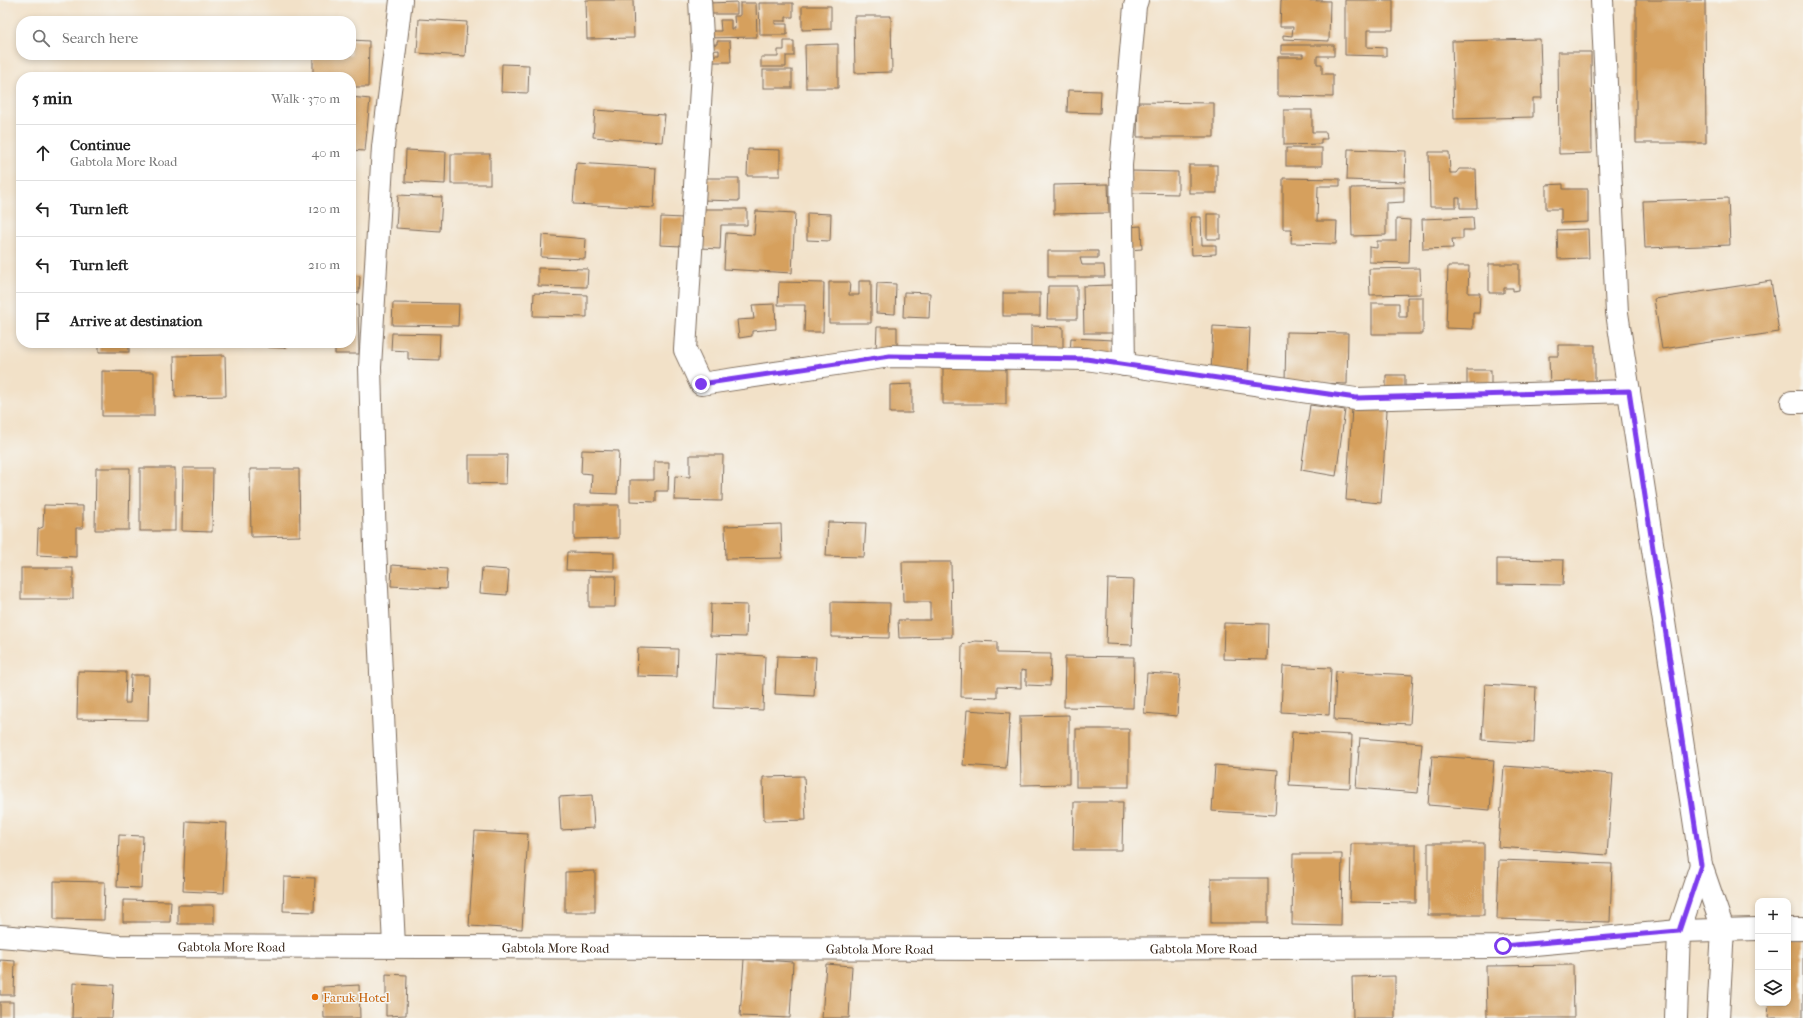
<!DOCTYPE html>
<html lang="en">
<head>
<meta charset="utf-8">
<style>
  body { margin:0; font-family:"IM FELL French Canon",serif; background:#f6f6f6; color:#222 }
  .controls { position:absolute; right:12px; bottom:12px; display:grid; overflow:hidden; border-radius:8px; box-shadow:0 2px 6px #0003 }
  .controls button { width:36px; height:36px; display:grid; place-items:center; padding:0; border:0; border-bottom:1px solid #e0e0e0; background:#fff; color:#222; font:20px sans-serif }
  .stop { position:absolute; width:12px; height:12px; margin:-9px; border:3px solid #7c3aed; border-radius:50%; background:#fff }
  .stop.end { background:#7c3aed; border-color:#fff; box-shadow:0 1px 4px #0008 }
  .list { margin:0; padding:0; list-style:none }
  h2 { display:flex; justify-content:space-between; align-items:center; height:52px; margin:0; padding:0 16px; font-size:17px }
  h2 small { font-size:13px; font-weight:400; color:#767676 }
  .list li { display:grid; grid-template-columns:26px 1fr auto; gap:12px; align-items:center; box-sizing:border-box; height:56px; padding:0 16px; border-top:1px solid #e0e0e0 }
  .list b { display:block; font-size:15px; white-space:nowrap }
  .list p { margin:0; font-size:13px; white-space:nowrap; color:#767676 }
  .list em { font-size:13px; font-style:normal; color:#767676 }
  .icon { flex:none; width:22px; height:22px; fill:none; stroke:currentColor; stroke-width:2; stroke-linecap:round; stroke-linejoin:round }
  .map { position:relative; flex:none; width:1803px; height:1018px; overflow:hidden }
  .search { position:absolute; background:#fff; box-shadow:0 2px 6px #0003; left:16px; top:16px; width:340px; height:44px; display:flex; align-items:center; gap:10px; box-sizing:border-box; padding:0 14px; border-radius:16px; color:#767676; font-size:15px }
  .panel { position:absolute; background:#fff; box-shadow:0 2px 6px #0003; left:16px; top:72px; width:340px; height:276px; border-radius:16px }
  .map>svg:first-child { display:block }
  .building { fill:#d6a05d }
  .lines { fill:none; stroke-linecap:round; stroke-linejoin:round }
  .street-casing { stroke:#7b6a5a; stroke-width:24 }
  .secondary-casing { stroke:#7b6a5a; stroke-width:24 }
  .street { stroke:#fff; stroke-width:22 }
  .secondary { stroke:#fff; stroke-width:22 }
  .route { stroke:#7c3aed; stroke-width:5 }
  .food-dot { fill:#e8710a; stroke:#f6f6f2; stroke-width:1.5 }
  .labels { text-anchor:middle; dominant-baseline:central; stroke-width:3; stroke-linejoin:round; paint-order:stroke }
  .street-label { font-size:13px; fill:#3b2a1e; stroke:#f6f6f2 }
  .food-label { font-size:13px; fill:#c56008; stroke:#f6f6f2; text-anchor:start }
</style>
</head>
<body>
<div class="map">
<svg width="1803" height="1018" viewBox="0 0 1803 1018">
  <rect width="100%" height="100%" fill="#f6f6f2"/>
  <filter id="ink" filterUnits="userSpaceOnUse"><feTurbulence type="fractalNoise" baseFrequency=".025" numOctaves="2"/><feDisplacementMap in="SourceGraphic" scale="8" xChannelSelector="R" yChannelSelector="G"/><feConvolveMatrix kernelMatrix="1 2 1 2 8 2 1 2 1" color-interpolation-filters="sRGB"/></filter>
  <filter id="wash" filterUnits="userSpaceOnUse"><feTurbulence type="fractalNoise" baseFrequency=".012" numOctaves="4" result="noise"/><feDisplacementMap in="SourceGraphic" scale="16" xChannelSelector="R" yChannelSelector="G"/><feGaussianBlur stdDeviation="0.9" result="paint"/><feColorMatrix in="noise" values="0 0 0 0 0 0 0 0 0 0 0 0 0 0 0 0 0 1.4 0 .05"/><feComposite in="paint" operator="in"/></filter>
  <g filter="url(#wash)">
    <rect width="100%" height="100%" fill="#f2e1c8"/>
    <g id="blocks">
      <!-- building -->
      <g class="building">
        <polygon points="586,0 633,0 634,38 587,39"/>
        <polygon points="1281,0 1330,1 1329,41 1283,39 1283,35 1292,36 1293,27 1280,27"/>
        <polygon points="1345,0 1393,0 1393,30 1367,30 1367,47 1386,48 1386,56 1345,55"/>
        <polygon points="1636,0 1705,0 1706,143 1636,143"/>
        <polygon points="737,2 737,14 708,14 708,3"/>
        <polygon points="740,3 756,3 757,37 708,38 708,31 721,31 720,20 731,20 731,29 735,29 734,16 740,16"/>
        <polygon points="759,3 793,3 793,17 786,17 786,21 775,21 775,24 787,24 787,35 760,35"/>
        <polygon points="802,6 831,6 831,29 802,30"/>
        <polygon points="854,16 891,16 892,72 855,73"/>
        <polygon points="419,19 467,22 465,56 417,53"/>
        <polygon points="1540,39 1542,98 1533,98 1533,117 1454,119 1452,41"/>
        <polygon points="351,40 369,41 368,87 351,87 351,77 313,77 313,55 351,55"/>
        <polygon points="717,41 730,41 731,62 710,62 709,55 719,55 719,50 707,51 707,45 717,44"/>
        <polygon points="784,41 794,41 794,56 786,56 786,67 761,67 761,57 778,57 778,50 784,50"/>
        <polygon points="838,44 838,88 806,88 805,45"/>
        <polygon points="1281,45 1334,45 1334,56 1317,56 1317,64 1322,64 1322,74 1333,74 1333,97 1278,96 1278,57 1303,57 1303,54 1281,54"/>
        <polygon points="1558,52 1591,52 1592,153 1559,154"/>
        <polygon points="502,64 529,65 528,93 501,92"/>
        <rect x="763" y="70" width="29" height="18"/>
        <polygon points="1068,90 1101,91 1100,113 1067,112"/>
        <polygon points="351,97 370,99 365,151 351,150"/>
        <polygon points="1138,102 1214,103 1214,137 1137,137"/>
        <polygon points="595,110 665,115 662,142 593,137"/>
        <polygon points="1284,110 1312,110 1312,132 1326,132 1327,139 1321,139 1321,144 1284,145"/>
        <rect x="1286" y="148" width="36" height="18"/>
        <polygon points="748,149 780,150 780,176 747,176"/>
        <polygon points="1348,149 1406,151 1405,182 1347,180"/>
        <polygon points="406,150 446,152 445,184 405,182"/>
        <polygon points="1429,152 1449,152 1450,173 1456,173 1459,169 1476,169 1477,208 1460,208 1460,198 1456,198 1456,207 1430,207"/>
        <rect x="451" y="154" width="39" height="30"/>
        <polygon points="576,163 656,168 654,208 573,204"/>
        <rect x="1189" y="165" width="28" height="28"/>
        <polygon points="1131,171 1178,172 1178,194 1131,193"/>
        <polygon points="702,178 739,178 739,201 702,200"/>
        <polygon points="1283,178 1340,179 1340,186 1318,186 1317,221 1337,221 1336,244 1291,243 1292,229 1283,229"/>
        <polygon points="1108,184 1109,213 1054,214 1054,185"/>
        <polygon points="1563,184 1563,189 1588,189 1588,222 1561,223 1561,209 1546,209 1546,185"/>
        <polygon points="1404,187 1404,202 1386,203 1386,235 1352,236 1351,188"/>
        <polygon points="398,195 442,197 440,231 396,228"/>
        <polygon points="1728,198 1730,245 1645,248 1643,201"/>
        <polygon points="700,209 747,209 747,225 721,225 720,249 700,248"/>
        <polygon points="756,211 795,213 792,273 724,269 726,233 754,235"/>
        <polygon points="807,213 831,214 830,241 807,240"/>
        <rect x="1207" y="214" width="13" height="25"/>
        <polygon points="661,217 683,218 682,246 660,245"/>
        <polygon points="1190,217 1201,217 1202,245 1216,245 1216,254 1192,255"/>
        <polygon points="1473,217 1474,230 1463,230 1463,239 1452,239 1453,248 1423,249 1422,219"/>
        <polygon points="1396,219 1410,220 1409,263 1369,262 1369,247 1377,248 1377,241 1396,241"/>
        <polygon points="1141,226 1142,249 1128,250 1127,227"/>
        <polygon points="1588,229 1589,258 1558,259 1557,230"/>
        <polygon points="542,235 586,239 585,259 541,257"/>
        <polygon points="1048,251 1098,251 1098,258 1080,258 1082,265 1104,265 1105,277 1048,277"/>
        <polygon points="1489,264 1519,264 1519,290 1513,291 1513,288 1504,288 1504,293 1489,293"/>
        <polygon points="1448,266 1469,266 1468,293 1480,293 1479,313 1473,313 1473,329 1446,328"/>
        <polygon points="538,268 588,269 587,287 538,286"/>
        <polygon points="1420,268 1421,294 1370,295 1369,269"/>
        <polygon points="351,275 360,276 359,293 351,293"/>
        <polygon points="859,281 871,281 871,323 829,323 829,282 850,282 849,295 859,295"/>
        <polygon points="1771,281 1779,332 1662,349 1654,299"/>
        <polygon points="779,282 824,283 823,332 804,332 805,305 778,305"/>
        <polygon points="877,283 896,284 895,314 876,313"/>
        <polygon points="1112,285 1113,333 1084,333 1083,286"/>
        <polygon points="1048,286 1077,286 1077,319 1047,319"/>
        <polygon points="904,292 930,293 929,318 903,317"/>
        <polygon points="534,293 587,295 587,317 533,316"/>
        <rect x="1003" y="293" width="37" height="23"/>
        <polygon points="1407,297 1423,297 1423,334 1372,334 1372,303 1399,303 1399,317 1407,317"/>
        <polygon points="393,303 459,304 458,326 392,325"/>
        <polygon points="775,304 776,329 752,331 752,336 739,338 737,320 754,319 752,305"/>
        <polygon points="351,305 358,305 359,354 335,354 335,343 351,343"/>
        <polygon points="1031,326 1063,327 1063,353 1031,353"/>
        <polygon points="1213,326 1250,328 1248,375 1211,373"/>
        <polygon points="877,327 897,327 897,351 876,351"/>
        <polygon points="1286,332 1348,333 1347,384 1285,382"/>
        <polygon points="392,333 440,334 439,360 408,359 408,351 391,350"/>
        <polygon points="1071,338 1113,340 1112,357 1070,355"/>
        <rect x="99" y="343" width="30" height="9"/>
        <polygon points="267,343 285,343 285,348 267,347"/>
        <polygon points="1558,345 1595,345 1595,382 1550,388 1549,356 1558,356"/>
        <polygon points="225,355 226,396 175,397 174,356"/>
        <polygon points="943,364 1006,365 1006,404 943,404"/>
        <rect x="1467" y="370" width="24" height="18"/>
        <polygon points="102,371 154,372 154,416 102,416"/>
        <polygon points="1386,375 1405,375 1405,386 1423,386 1386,395"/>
        <polygon points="912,384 912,413 890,413 890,385"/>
        <polygon points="1310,405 1345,410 1336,476 1301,470"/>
        <polygon points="1352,408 1387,410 1381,503 1346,500"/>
        <polygon points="582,450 619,451 617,494 591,493 592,474 581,473"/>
        <polygon points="469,455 507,455 506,484 469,483"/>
        <polygon points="690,455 723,455 722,501 674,500 675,476 690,477"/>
        <polygon points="654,462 669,462 668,491 656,491 656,502 630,501 630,480 654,480"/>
        <polygon points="96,468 130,468 129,530 95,530"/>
        <rect x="140" y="468" width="35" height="63"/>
        <polygon points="183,468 213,468 212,532 182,531"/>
        <polygon points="250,469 299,469 300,536 251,537"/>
        <polygon points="44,505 83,506 83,528 76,528 76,557 37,555 38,529 43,527"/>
        <polygon points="574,505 619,505 619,538 574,539"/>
        <polygon points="828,522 866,523 864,557 826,556"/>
        <polygon points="781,524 782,558 726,559 725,526"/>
        <polygon points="567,552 614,553 614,571 566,570"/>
        <polygon points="1497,559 1564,560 1563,585 1497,584"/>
        <polygon points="902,562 951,562 952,637 899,638 898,620 930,620 930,602 903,602"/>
        <polygon points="392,565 447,569 446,589 391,586"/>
        <rect x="21" y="568" width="52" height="31"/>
        <polygon points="482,568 509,570 507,595 480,593"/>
        <polygon points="589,576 616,576 615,607 589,607"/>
        <polygon points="1108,579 1134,580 1132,645 1106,644"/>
        <polygon points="831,602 890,603 889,638 831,637"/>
        <polygon points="711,604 747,605 746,637 710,636"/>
        <polygon points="1224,623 1268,624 1267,660 1223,659"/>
        <polygon points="975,641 997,642 997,653 1051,654 1050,686 1026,685 1026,671 1021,670 1021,688 997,687 997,698 961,697 962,645"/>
        <polygon points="638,648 678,649 677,677 637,676"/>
        <polygon points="717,653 765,656 763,710 714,708"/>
        <polygon points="777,656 816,657 814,696 775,694"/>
        <polygon points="1065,656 1134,657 1133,708 1064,707"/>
        <polygon points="1283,666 1331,668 1329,715 1281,712"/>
        <polygon points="78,671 126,672 125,703 130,703 131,675 149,675 148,720 77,719"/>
        <polygon points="1336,671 1413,675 1410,724 1334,720"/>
        <polygon points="1147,673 1180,675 1177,716 1144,713"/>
        <polygon points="1485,684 1536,687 1534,743 1482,740"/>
        <polygon points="967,710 1010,713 1006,768 963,765"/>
        <polygon points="1069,715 1069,784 1021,785 1020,716"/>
        <rect x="1076" y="729" width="53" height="58"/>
        <polygon points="1292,732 1352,735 1350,788 1289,785"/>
        <polygon points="1360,738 1422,743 1418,793 1356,788"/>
        <polygon points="1432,756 1494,760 1490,810 1428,805"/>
        <polygon points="1215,765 1278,770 1275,815 1212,811"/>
        <polygon points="1504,766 1613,774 1607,855 1498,847"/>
        <polygon points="804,776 806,820 764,821 763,777"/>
        <polygon points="592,795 594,828 561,830 559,797"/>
        <polygon points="1074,802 1123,802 1122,850 1073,850"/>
        <polygon points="186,821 227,823 224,893 183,891"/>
        <polygon points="475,831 528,834 522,929 469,926"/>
        <polygon points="119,835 143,836 141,888 117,887"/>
        <rect x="1428" y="843" width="56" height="72"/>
        <polygon points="1351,844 1416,844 1416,903 1350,902"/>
        <polygon points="1293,854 1342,854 1341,926 1292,925"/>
        <polygon points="1499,860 1612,864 1610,922 1497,919"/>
        <polygon points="595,871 595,912 565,912 565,872"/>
        <polygon points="284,877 315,878 314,912 283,911"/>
        <rect x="1211" y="878" width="57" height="45"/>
        <polygon points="54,881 105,882 104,920 54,919"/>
        <polygon points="123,900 171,901 170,922 123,922"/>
        <rect x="178" y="905" width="36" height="19"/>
        <polygon points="1788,938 1803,940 1803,1018 1768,1018 1769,1003 1788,1003"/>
        <polygon points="744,959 793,962 790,1018 740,1016"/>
        <polygon points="0,960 15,961 14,995 0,995"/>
        <polygon points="826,964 852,966 849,1018 822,1018"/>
        <polygon points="1573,965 1574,1018 1487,1018 1486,966"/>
        <polygon points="386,974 407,975 406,1015 386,1016"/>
        <polygon points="1395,976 1395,1018 1353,1018 1352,977"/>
        <polygon points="73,983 114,985 112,1018 72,1018"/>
        <polygon points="359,985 360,1018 324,1018 323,987"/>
        <rect x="0" y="1002" width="13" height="16"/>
      </g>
    </g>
  </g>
  <g filter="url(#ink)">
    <use href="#blocks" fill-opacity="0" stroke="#7b6a5a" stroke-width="1"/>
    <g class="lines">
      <!-- street casing -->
      <g class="street-casing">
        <g id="street">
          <polyline points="700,0 703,55 685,350 701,384 890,356 1086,359 1356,399 1629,391"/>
          <polyline points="1124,365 1121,165 1135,6 1137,0"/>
          <polyline points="1792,402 1803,402"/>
          <polyline points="1788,929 1803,929"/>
          <path id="s1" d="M0 936 120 946 1008 949 1503 947 1679 931 1758 929"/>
          <polyline points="394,946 375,546 370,367 383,147 401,0"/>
        </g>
      </g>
      <!-- secondary casing -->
      <g class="secondary-casing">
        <g id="secondary">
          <polyline points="1602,0 1617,313 1701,865 1723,929 1718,1018"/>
          <polyline points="1676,1018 1679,931 1701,865"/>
        </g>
      </g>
      <!-- street -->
      <use href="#street" class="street"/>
      <!-- secondary -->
      <use href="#secondary" class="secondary"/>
    </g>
  </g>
  <g class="lines" filter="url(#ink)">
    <!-- route -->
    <polyline class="route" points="701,384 890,356 1086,359 1356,398 1629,391 1701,865 1679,931 1503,946"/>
  </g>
  <!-- markers -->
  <circle class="food-dot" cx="315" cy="997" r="4"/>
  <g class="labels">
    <!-- street labels -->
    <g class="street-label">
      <text stroke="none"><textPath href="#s1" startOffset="232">Gabtola More Road</textPath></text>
      <text stroke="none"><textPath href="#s1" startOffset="556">Gabtola More Road</textPath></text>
      <text stroke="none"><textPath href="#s1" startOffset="880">Gabtola More Road</textPath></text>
      <text stroke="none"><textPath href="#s1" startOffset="1204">Gabtola More Road</textPath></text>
    </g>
    <!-- food labels -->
    <g class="food-label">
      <text x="323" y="997">Faruk Hotel</text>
    </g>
  </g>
</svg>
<div class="controls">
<button>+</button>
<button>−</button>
<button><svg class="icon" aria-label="layers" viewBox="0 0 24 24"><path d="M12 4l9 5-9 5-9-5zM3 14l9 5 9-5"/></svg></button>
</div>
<div class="stop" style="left:1503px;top:946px"></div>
<div class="stop end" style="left:701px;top:384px"></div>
<div class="search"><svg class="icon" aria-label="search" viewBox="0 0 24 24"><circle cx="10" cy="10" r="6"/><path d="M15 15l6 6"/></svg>Search here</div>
<section class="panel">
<h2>5 min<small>Walk · 370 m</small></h2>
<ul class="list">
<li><svg class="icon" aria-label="ahead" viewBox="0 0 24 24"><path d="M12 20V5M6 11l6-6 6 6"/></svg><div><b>Continue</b><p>Gabtola More Road</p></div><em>40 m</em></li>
<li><svg class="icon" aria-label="left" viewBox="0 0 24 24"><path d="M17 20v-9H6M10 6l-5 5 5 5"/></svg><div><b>Turn left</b></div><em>120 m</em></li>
<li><svg class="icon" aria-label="left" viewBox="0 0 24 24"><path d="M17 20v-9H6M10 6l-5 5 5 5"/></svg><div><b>Turn left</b></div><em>210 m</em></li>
<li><svg class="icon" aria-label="arrive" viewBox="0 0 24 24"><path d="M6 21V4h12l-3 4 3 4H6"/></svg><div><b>Arrive at destination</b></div></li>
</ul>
</section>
</div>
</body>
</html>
